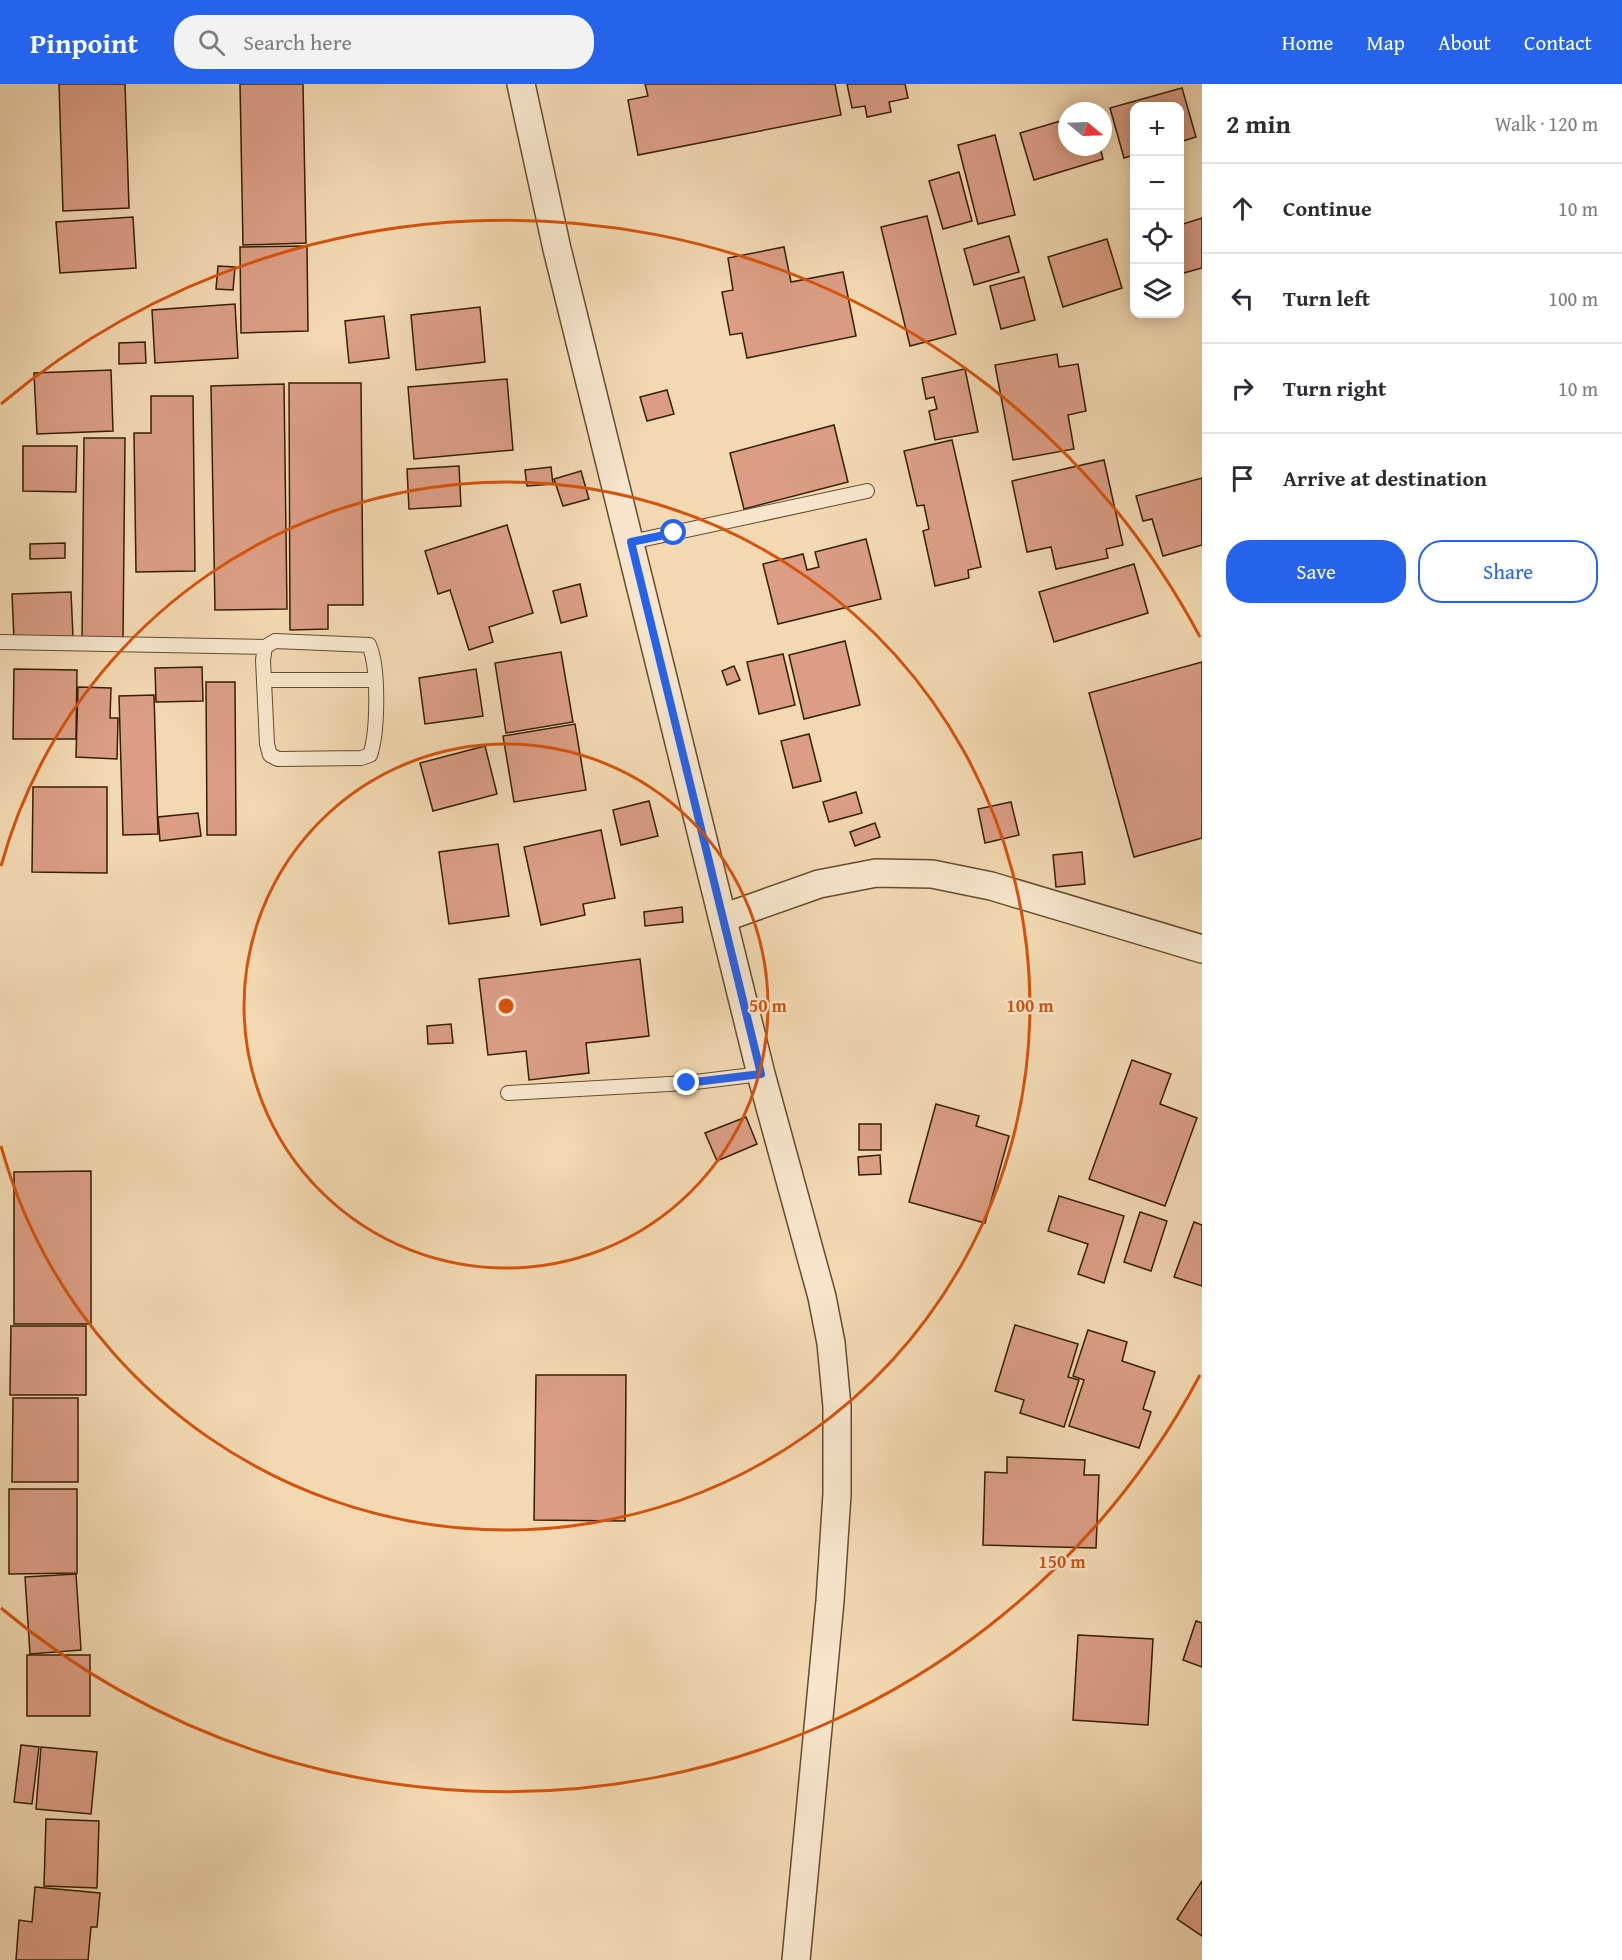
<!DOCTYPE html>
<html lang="en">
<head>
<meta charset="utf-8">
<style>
  body { margin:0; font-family:"Gentium Book Plus",serif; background:#f2f2f3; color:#2b2b33 }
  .controls { position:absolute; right:18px; top:18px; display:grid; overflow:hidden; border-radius:12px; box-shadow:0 3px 15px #0003 }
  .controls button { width:54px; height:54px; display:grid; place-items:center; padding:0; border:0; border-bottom:2px solid #e1e1e2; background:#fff; color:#2b2b33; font:30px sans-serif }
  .compass { position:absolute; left:1058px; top:18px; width:54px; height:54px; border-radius:50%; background:#fff; box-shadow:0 3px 15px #0003; rotate:109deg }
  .stop { position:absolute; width:18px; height:18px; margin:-14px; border:4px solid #2563eb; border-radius:50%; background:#fff }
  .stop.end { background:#2563eb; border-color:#fff; box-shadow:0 2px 6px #0008 }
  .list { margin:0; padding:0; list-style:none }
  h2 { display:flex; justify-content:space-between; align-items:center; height:78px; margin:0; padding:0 24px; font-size:26px }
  h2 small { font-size:20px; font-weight:400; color:#7c7c81 }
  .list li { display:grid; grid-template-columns:39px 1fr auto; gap:18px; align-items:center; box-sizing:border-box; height:90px; padding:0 24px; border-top:2px solid #e1e1e2 }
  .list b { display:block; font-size:22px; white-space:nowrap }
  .list em { font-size:20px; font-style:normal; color:#7c7c81 }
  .actions { display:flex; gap:12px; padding:18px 24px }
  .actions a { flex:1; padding:14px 0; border:2px solid #2563eb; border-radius:24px; text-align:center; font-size:21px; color:#2563eb }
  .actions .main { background:#2563eb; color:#fff }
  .icon { flex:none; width:33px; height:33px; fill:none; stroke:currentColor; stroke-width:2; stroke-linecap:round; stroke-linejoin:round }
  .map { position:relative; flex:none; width:1202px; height:1876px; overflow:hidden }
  header { display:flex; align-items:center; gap:36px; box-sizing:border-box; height:84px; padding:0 30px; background:#2563eb; color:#fff }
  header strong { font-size:28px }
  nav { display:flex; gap:33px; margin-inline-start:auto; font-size:21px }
  .search { width:420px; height:54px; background:#f2f2f3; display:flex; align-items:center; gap:15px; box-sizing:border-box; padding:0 21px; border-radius:24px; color:#7c7c81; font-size:22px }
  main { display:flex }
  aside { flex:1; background:#fff }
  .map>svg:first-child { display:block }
  .building { fill:#db9e85; stroke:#351e00; stroke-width:1.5 }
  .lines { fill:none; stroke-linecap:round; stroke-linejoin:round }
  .service-casing { stroke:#644d2c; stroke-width:16 }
  .minor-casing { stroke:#644d2c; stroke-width:30 }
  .service { stroke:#f7e6cd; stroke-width:14 }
  .minor { stroke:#f7e6cd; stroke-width:27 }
  .route { stroke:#2563eb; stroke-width:8 }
  .ring { fill:none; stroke:#d6530b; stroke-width:3 }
  .centre { fill:#d6530b; stroke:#f7e6cd; stroke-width:3 }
  .ring-label { font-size:18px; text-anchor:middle; font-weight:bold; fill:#d6530b; stroke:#f7e6cd; stroke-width:4.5; stroke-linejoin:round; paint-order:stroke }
</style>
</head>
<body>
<header>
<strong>Pinpoint</strong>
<div class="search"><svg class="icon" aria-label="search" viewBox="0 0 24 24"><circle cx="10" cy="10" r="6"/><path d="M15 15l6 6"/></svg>Search here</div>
<nav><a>Home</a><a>Map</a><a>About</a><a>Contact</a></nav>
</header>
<main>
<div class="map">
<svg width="1202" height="1876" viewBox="0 0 1202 1876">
  <rect width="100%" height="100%" fill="#f2d9b2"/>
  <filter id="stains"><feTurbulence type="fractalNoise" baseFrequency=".00333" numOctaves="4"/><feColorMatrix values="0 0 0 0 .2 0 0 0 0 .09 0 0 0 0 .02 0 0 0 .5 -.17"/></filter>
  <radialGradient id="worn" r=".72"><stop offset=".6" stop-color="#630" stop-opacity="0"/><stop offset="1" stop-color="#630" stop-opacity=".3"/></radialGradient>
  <!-- building -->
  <g class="building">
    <polygon points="59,0 125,0 129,124 63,127"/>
    <polygon points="240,0 303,0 306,159 243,161"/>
    <polygon points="645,0 835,0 841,31 638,71 628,16 648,12"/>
    <polygon points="847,0 905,0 908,14 889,18 891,28 867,33 865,22 852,24"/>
    <polygon points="1182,4 1196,53 1180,58 1180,22 1134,22 1134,71 1124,74 1110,24"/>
    <polygon points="1067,35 1067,63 1100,63 1103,75 1034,96 1020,49"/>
    <polygon points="995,51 1015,131 978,140 958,61"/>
    <polygon points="959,88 972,137 943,145 929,97"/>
    <polygon points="927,132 956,250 910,262 881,143"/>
    <polygon points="133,133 136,184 60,189 56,138"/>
    <polygon points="1202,134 1202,184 1180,190 1180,141"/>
    <polygon points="1009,152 1019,188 974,201 964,165"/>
    <polygon points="1107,155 1122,204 1063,223 1048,173"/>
    <polygon points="307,162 308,247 241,249 240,163"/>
    <polygon points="784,163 791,198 843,188 856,252 747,274 742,249 730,251 722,208 733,206 728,174"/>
    <polygon points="218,182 235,183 233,206 216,205"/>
    <polygon points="1024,193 1035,236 1001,245 990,202"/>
    <polygon points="235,220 238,274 155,279 152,226"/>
    <polygon points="480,223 485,278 416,286 411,231"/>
    <polygon points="384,232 389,274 349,279 345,237"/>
    <polygon points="145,258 146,279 119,280 119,259"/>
    <polygon points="1057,270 1059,283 1078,280 1086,327 1068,331 1074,365 1013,376 995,281"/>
    <polygon points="965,285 978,348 935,356 929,327 937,325 934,313 926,315 922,294"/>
    <polygon points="111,286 113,347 37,350 34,289"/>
    <polygon points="507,295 513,366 414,375 408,303"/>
    <polygon points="289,299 361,299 363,521 328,521 328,545 290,546"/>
    <polygon points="284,300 287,525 215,526 211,302"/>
    <polygon points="667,306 674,330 647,337 640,313"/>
    <polygon points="151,312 193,312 195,487 136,488 134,349 151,349"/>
    <polygon points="834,341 848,398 744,425 730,369"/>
    <polygon points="84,354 125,354 123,556 82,556"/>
    <polygon points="952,356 981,483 968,486 969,494 935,502 923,447 929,445 924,421 917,422 904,367"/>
    <polygon points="23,362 77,362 76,408 23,407"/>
    <polygon points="1104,376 1123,461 1106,465 1108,474 1056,485 1051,463 1027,468 1012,397"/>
    <polygon points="459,382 461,422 409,425 407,385"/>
    <polygon points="551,383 553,400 527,402 525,386"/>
    <polygon points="581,387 589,415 563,422 554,395"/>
    <polygon points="1202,394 1202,461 1163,472 1152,435 1143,437 1136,412"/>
    <polygon points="507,441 533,529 489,543 493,558 469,566 450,506 438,510 425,467"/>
    <polygon points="866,455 881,515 778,540 763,480 803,470 807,486 819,483 815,468"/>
    <polygon points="65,459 65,474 30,475 30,460"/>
    <polygon points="1134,480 1148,529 1054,558 1039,508"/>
    <polygon points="580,500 587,532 561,539 553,507"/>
    <polygon points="71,508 73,553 14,555 12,510"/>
    <polygon points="845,557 860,621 804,635 789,571"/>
    <polygon points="561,568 573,638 506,649 495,579"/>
    <polygon points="783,570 795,621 759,630 747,578"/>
    <polygon points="1202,578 1202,754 1134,773 1089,609"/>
    <polygon points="734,582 740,596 727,601 722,587"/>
    <polygon points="202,583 203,617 156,618 155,584"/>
    <polygon points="14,585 77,586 76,655 13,655"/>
    <polygon points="476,585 483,632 425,640 419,594"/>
    <polygon points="206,598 235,598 236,751 207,751"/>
    <polygon points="78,603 111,604 110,634 118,634 117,675 76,673"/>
    <polygon points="154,611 158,750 123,751 119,612"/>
    <polygon points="575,640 586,706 514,718 503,652"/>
    <polygon points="809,650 821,697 793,704 781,657"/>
    <polygon points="485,662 497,710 433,727 420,679"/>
    <polygon points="33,703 107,703 107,789 32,788"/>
    <polygon points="856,708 862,729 829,738 823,718"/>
    <polygon points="649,717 658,752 621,761 613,726"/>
    <polygon points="1011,718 1019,751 985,759 978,725"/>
    <polygon points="198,729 201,752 160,757 158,733"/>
    <polygon points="875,739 880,753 855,762 850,748"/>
    <polygon points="601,746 615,814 583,820 585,831 541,841 524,763"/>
    <polygon points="498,760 509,832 449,840 439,768"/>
    <polygon points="1082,768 1085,800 1056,803 1053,771"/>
    <polygon points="682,823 683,838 645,842 644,828"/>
    <polygon points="640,875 649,952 586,959 589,989 529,996 526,967 488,971 479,895"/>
    <polygon points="451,940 453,959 428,960 427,942"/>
    <polygon points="1132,976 1171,990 1160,1020 1197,1034 1165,1122 1089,1095"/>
    <polygon points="936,1020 979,1032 976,1042 1009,1052 985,1139 909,1118"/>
    <polygon points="746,1033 757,1060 717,1077 705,1049"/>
    <rect x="859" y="1040" width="22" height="26"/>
    <polygon points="880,1071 881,1090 859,1091 858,1073"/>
    <polygon points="91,1087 91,1240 14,1240 14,1088"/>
    <polygon points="1059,1112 1124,1132 1104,1199 1078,1190 1088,1160 1048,1147"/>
    <polygon points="1140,1128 1167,1137 1151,1187 1124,1178"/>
    <polygon points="1194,1138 1202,1141 1202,1202 1174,1193"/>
    <polygon points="1015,1241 1078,1260 1068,1293 1079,1296 1064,1343 1020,1329 1024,1316 995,1307"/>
    <polygon points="11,1242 86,1242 86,1311 10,1311"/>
    <polygon points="1088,1246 1127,1258 1122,1277 1155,1288 1143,1325 1151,1328 1139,1364 1069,1342 1084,1296 1073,1292"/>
    <polygon points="536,1291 626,1291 625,1437 534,1436"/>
    <polygon points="13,1314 78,1314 78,1398 12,1398"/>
    <polygon points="1007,1373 1085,1376 1084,1391 1099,1391 1096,1464 983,1461 985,1388 1007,1389"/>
    <polygon points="9,1405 77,1405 77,1489 9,1490"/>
    <polygon points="76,1490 81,1566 30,1570 25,1493"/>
    <polygon points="1196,1537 1202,1539 1202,1583 1183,1576"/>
    <polygon points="1078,1551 1153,1555 1148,1641 1073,1636"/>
    <rect x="27" y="1571" width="63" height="61"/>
    <polygon points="21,1661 39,1663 32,1720 14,1718"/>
    <polygon points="41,1663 97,1668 91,1730 36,1725"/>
    <polygon points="46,1735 99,1737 97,1804 44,1802"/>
    <polygon points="1202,1797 1202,1852 1177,1835"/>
    <polygon points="35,1803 100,1809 97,1843 91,1843 88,1876 16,1876 19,1836 32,1838"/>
  </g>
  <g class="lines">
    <!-- service casing -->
    <g class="service-casing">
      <g id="service">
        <polyline points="631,458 867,407"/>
        <path d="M0 558 265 563 275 557 369 561C379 583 378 648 370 671L361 674 278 675 270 671 267 660 263 576 265 563"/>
        <polyline points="264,596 375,596"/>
        <polyline points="508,1009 687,999 761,990"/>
      </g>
    </g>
    <!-- minor casing -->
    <g class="minor-casing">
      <g id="minor">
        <polyline points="521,0 557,165 761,990 822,1213 831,1259 837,1323 837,1410 830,1517 796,1876"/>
        <polyline points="723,834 819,800 876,789 932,790 991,802 1202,865"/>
      </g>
    </g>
    <!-- service -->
    <use href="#service" class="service"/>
    <!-- minor -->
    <use href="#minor" class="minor"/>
  </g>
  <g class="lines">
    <!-- route -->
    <polyline class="route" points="674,449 631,458 761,990 687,999"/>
  </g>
  <!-- distance rings -->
  <g class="ring">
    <circle cx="506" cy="922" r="262"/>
    <path d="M1 782A524 524 0 1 1 1 1062"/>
    <path d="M1200 1291A786 786 0 0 1 1 1524M1 320A786 786 0 0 1 1200 553"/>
  </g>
  <circle cx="506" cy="922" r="9" class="centre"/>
  <g class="ring-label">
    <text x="768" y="928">50 m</text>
    <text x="1030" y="928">100 m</text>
    <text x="1062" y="1484">150 m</text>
  </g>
  <rect width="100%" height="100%" filter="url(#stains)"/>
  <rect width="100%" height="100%" fill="url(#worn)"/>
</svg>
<div class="controls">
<button>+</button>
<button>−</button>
<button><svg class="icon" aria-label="locate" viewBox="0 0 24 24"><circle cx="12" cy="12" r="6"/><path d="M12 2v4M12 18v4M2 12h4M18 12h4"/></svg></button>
<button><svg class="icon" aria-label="layers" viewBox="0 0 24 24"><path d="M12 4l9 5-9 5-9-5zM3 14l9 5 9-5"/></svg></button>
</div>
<svg class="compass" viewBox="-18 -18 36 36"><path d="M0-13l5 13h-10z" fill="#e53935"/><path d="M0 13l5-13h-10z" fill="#7c7c81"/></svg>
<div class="stop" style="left:674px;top:449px"></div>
<div class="stop end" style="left:687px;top:999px"></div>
</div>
<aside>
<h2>2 min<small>Walk · 120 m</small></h2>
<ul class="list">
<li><svg class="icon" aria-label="ahead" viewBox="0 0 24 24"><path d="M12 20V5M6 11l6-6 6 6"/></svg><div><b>Continue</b></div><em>10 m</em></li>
<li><svg class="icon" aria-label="left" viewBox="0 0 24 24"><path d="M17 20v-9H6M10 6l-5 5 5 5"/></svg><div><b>Turn left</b></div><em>100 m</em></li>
<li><svg class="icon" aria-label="right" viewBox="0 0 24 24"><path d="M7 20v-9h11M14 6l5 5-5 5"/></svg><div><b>Turn right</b></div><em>10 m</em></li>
<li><svg class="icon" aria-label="arrive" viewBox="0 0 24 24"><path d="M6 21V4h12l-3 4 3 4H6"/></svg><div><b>Arrive at destination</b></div></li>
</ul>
<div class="actions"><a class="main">Save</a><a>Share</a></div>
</aside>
</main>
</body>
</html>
